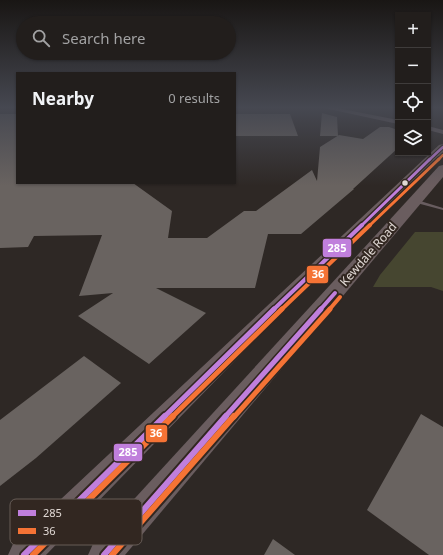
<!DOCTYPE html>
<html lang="en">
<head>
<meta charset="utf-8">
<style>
  body { margin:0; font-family:"Noto Sans",sans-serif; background:#2e2b29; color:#f1f3f6 }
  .controls { position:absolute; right:12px; top:12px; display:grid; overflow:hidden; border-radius:0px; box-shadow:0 1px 3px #0004 }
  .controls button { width:36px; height:36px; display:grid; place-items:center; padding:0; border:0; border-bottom:1px solid #3f3c3b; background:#221e1c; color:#f1f3f6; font:20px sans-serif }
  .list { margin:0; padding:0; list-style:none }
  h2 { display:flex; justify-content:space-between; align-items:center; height:52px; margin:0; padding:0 16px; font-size:17px }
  h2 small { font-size:13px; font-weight:400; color:#a2a2a3 }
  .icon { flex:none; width:22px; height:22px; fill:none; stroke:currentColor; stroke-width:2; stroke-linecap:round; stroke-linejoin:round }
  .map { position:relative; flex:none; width:443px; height:555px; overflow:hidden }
  .search { position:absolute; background:#221e1c; box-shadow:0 1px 3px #0004; left:16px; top:16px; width:220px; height:44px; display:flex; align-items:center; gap:10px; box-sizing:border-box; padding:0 14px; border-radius:22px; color:#a2a2a3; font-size:15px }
  .panel { position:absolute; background:#221e1c; box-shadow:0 1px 3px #0004; left:16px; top:72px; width:220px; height:112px; border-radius:0px }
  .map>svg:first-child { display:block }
  .green { fill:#464630 }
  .building { fill:#696360 }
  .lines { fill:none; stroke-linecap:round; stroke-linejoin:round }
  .lane { fill:#685d60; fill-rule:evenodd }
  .street { fill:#685d60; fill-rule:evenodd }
  .primary { fill:#6a5d5f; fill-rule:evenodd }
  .bus-1-far4-casing { stroke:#322721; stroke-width:4.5 }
  .bus-1-far3-casing { stroke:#322721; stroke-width:5.5 }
  .bus-1-far2-casing { stroke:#322721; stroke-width:7 }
  .bus-1-far1-casing { stroke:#322721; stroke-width:8 }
  .bus-1-casing { stroke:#322721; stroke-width:10 }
  .bus-2-far4-casing { stroke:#322721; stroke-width:4.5 }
  .bus-2-far3-casing { stroke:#322721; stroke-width:5.5 }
  .bus-2-far2-casing { stroke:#322721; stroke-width:7 }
  .bus-2-far1-casing { stroke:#322721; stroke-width:8 }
  .bus-2-casing { stroke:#322721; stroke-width:10 }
  .bus-1-far4 { stroke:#c07fdc; stroke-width:2.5 }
  .bus-1-far3 { stroke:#c07fdc; stroke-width:3 }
  .bus-1-far2 { stroke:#c07fdc; stroke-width:4 }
  .bus-1-far1 { stroke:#c07fdc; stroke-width:5 }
  .bus-1 { stroke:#c07fdc; stroke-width:6 }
  .bus-2-far4 { stroke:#f57335; stroke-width:2.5 }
  .bus-2-far3 { stroke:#f57335; stroke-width:3 }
  .bus-2-far2 { stroke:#f57335; stroke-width:4 }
  .bus-2-far1 { stroke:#f57335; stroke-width:5 }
  .bus-2 { stroke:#f57335; stroke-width:6 }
  .bus-dot { fill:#e0d8d4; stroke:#322721; stroke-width:1.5 }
  .labels { text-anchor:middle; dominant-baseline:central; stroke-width:4; stroke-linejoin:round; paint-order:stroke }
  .near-street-label { font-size:12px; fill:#e0d8d4; stroke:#322721 }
  .key { fill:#322721; stroke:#665c57; stroke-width:1 }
  .key-label { font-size:11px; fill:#e0d8d4 }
  .line-badge { stroke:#322721; stroke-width:1.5 }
  .badge-label { font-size:11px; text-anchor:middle; font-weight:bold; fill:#fff }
</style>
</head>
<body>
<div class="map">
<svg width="443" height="555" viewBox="0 0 443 555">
  <rect width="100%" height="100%" fill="#2e2825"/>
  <!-- green -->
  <polygon class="green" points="415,232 443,232 443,291 431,287 373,287 380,275"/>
  <!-- building -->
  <g class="building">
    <polygon points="322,113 337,117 338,136 320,136"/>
    <polygon points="0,114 17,114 17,183 133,183 172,211 168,238 207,238 244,211 256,211 312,170 317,181 320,147 339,135 363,139 380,127 389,127 398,130 398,148 353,189 354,189 301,234 268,234 255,288 156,288 206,313 149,364 78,316 113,293 79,296 102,235 34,236 28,247 0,248"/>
    <polygon points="235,114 290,114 298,136 236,136"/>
    <polygon points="84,356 121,383 36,458 0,486 0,420"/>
    <polygon points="421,414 443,427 443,555 429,555 367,510"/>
    <polygon points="273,539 295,555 264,555"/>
  </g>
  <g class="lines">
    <!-- lane -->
    <polygon class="lane" points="413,200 417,200 443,208 443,210 413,202"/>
    <!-- street -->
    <g class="street">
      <polygon points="324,108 337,108 398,120 398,124"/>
      <polygon points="428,126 443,130 443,134 428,130"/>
    </g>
    <!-- primary -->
    <g class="primary">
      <polygon points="443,144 443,153 294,300 46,555 8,555 13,544 439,145"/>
      <polygon points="443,165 443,177 125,555 88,555 93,544 439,166"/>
    </g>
    <!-- bus-1-far4 casing -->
    <g class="bus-1-far4-casing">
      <polyline id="bus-1-far4" points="429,160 443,147"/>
    </g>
    <!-- bus-1-far3 casing -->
    <g class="bus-1-far3-casing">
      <polyline id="bus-1-far3" points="361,226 430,159"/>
    </g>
    <!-- bus-1-far2 casing -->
    <g class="bus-1-far2-casing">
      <g id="bus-1-far2">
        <polyline points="273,310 362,225"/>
        <polyline points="320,310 335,293"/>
      </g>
    </g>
    <!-- bus-1-far1 casing -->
    <g class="bus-1-far1-casing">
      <g id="bus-1-far1">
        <polyline points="164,417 274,309"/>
        <polyline points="225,417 321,309"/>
      </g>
    </g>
    <!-- bus-1 casing -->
    <g class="bus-1-casing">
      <g id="bus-1">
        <polyline points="24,555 165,416"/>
        <polyline points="104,555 226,416"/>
      </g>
    </g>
    <!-- bus-2-far4 casing -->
    <g class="bus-2-far4-casing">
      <polyline id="bus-2-far4" points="438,160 443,155"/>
    </g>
    <!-- bus-2-far3 casing -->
    <g class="bus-2-far3-casing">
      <polyline id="bus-2-far3" points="369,226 439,159"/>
    </g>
    <!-- bus-2-far2 casing -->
    <g class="bus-2-far2-casing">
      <g id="bus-2-far2">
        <polyline points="281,310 370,225"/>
        <polyline points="329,310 340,297"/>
      </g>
    </g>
    <!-- bus-2-far1 casing -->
    <g class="bus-2-far1-casing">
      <g id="bus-2-far1">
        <polyline points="172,417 282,309"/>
        <polyline points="234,417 330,309"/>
      </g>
    </g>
    <!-- bus-2 casing -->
    <g class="bus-2-casing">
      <g id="bus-2">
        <polyline points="33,555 173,416"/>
        <polyline points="112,555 234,416"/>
      </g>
    </g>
    <!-- bus-1-far4 -->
    <use href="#bus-1-far4" class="bus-1-far4"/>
    <!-- bus-1-far3 -->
    <use href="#bus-1-far3" class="bus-1-far3"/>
    <!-- bus-1-far2 -->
    <use href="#bus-1-far2" class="bus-1-far2"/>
    <!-- bus-1-far1 -->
    <use href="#bus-1-far1" class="bus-1-far1"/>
    <!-- bus-1 -->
    <use href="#bus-1" class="bus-1"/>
    <!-- bus-2-far4 -->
    <use href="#bus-2-far4" class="bus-2-far4"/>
    <!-- bus-2-far3 -->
    <use href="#bus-2-far3" class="bus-2-far3"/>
    <!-- bus-2-far2 -->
    <use href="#bus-2-far2" class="bus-2-far2"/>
    <!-- bus-2-far1 -->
    <use href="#bus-2-far1" class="bus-2-far1"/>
    <!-- bus-2 -->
    <use href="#bus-2" class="bus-2"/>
  </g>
  <!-- sky -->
  <linearGradient id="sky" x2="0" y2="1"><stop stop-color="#191614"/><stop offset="0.58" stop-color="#464851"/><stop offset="1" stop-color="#464851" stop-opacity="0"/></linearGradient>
  <rect width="443" height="186" fill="url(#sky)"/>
  <!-- markers -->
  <circle class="bus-dot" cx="405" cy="183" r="3.5"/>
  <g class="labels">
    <!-- near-street labels -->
    <g class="near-street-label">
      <text transform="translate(368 254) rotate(-49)">Kewdale Road</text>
    </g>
  </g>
  <!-- legend -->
  <rect x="10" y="499" width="132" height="46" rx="6" class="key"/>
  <rect x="18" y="510" width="18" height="6" fill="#c07fdc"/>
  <rect x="18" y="528" width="18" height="6" fill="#f57335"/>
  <g class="key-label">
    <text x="43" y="517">285</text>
    <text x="43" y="535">36</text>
  </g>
  <g class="line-badge">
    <rect x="322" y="238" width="30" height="20" rx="4" fill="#c07fdc"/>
    <rect x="306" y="265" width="23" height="19" rx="4" fill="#f57335"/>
    <rect x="145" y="424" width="23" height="19" rx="4" fill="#f57335"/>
    <rect x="113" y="443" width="30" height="19" rx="4" fill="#c07fdc"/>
  </g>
  <g class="badge-label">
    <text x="337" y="252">285</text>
    <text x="318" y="278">36</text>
    <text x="156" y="437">36</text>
    <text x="128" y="456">285</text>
  </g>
</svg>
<div class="controls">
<button>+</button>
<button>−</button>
<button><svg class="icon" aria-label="locate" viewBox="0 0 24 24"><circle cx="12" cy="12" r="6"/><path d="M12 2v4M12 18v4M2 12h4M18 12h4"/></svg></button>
<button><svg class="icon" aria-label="layers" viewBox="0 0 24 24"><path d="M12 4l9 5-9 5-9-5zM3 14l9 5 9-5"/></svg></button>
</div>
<div class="search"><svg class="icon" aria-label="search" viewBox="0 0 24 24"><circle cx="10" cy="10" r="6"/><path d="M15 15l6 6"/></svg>Search here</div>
<section class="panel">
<h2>Nearby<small>0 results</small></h2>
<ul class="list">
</ul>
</section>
</div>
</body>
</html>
